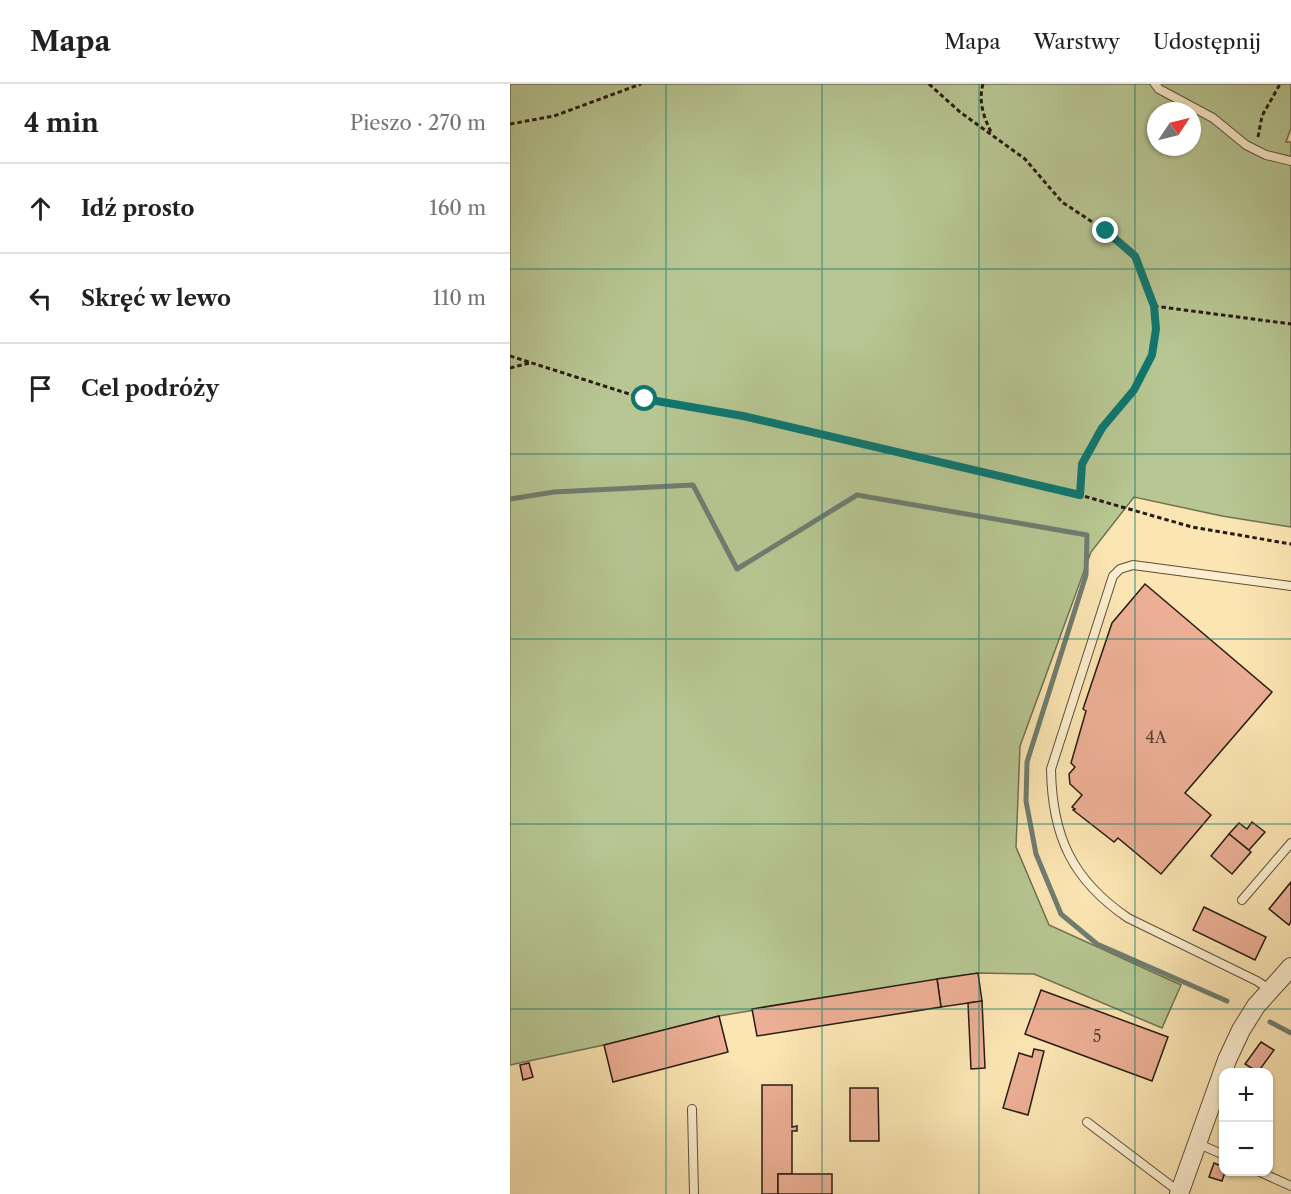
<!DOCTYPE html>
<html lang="pl">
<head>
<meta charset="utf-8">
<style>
  body { margin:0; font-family:"Libre Caslon Text",serif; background:#f6f6f6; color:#202124 }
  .controls { position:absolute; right:18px; bottom:18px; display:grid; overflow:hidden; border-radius:12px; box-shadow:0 2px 4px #0004 }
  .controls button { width:54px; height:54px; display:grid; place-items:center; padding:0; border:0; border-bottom:2px solid #e0e0e0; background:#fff; color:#202124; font:30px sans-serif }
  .compass { position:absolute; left:637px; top:18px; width:54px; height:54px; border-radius:50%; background:#fff; box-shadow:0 2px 4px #0004; rotate:55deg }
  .stop { position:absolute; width:18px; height:18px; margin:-14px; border:4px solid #0f766e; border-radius:50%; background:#fff }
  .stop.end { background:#0f766e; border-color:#fff; box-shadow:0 2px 6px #0008 }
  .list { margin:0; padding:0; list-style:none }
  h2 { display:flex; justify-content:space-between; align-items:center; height:78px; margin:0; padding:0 24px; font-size:26px }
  h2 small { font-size:20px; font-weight:400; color:#757577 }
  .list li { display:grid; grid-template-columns:39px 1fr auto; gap:18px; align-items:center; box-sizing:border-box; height:90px; padding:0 24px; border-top:2px solid #e0e0e0 }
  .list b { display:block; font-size:22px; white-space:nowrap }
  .list em { font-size:20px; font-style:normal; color:#757577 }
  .icon { flex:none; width:33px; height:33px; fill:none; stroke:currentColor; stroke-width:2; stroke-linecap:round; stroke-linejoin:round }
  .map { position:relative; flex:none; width:781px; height:1110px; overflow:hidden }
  header { display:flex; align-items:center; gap:36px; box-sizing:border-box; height:84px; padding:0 30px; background:#fff; border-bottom:2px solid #e0e0e0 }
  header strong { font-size:28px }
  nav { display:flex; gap:33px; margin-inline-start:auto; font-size:21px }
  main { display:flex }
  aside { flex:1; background:#fff }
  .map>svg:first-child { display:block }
  .green { fill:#b7c692; stroke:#707052; stroke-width:1.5; fill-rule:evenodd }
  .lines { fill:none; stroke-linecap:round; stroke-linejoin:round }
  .stream { stroke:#6f7d70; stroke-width:5 }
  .building { fill:#ecaf95; stroke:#281b11; stroke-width:1.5 }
  .service-casing { stroke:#5d4e3a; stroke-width:10 }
  .tertiary-casing { stroke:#5d4e3a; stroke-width:20 }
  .path { stroke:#281b11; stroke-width:3; stroke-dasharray:4.5 3; stroke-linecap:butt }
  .service { stroke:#fceece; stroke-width:8 }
  .tertiary { stroke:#fceece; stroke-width:18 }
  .route { stroke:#0f766e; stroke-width:8 }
  .grid { fill:none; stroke:#0f766e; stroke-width:1.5; stroke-opacity:0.55 }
  .labels { text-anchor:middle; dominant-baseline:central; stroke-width:6; stroke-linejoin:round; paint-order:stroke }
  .number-label { font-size:16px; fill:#594032 }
</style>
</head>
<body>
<header>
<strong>Mapa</strong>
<nav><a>Mapa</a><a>Warstwy</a><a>Udostępnij</a></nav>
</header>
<main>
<aside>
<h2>4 min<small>Pieszo · 270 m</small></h2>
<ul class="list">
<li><svg class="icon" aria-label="ahead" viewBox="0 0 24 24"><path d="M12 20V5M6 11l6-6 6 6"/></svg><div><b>Idź prosto</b></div><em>160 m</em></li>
<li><svg class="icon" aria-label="left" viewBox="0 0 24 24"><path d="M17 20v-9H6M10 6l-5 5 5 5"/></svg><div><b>Skręć w lewo</b></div><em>110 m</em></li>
<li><svg class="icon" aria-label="arrive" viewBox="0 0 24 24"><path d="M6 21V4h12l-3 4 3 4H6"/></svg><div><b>Cel podróży</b></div></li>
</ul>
</aside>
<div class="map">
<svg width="781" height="1110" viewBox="0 0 781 1110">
  <rect width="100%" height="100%" fill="#fbe5b3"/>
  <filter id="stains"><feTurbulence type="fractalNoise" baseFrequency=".00333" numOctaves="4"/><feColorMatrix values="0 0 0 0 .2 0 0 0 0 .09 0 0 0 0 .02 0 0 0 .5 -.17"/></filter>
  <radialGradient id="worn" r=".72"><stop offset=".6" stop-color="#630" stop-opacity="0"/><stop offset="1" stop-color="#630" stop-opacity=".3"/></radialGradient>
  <!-- green -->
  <path class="green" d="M0 0H781V44L776 58H781V443L712 432 624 413 581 468 510 662 506 763 539 841 671 901 652 944 524 890 468 889 209 932 94 961 0 981ZM646 27H682V63H646Z"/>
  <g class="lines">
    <!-- stream -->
    <g class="stream">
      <polyline points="0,415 44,408 183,401 227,485 347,411 577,451 576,491 517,678 516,717 526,770 551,830 587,860 717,917"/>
      <polyline points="760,938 781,949"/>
    </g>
  </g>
  <!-- building -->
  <g class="building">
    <polygon points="635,500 762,608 675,709 701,731 651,790 608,754 604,758 563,726 565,725 562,723 572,711 560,700 559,690 565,683 561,679 576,627 573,625 602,539"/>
    <polygon points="742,738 755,748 739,766 719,750 729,739 737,745"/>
    <polygon points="719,750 741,768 722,790 701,772"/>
    <polygon points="781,798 781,837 779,841 759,825"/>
    <polygon points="694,823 756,853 745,876 683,846"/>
    <polygon points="468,889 472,917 431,923 427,895"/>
    <polygon points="427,895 431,923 247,952 242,925"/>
    <polygon points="531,906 658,953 642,997 515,950"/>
    <polygon points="472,917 475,984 461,985 458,919"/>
    <polygon points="209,932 218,968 103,998 94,961"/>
    <polygon points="751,958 764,966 748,988 735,980"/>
    <polygon points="524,965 534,967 518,1031 493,1024 509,969 522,973"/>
    <polygon points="19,979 23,993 13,996 10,981"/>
    <polygon points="252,1001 282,1001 282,1043 287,1042 287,1047 282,1047 282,1090 268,1090 268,1110 252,1110"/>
    <polygon points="340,1004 368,1004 369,1057 340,1057"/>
    <polygon points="704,1079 714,1083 714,1088 715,1088 712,1097 699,1093"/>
    <rect x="268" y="1090" width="54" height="20"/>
  </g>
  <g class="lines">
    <!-- service casing -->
    <g class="service-casing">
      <g id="service">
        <polyline points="645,0 649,5 703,34 736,61 756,71 781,77"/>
        <polyline points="732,816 781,759"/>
        <path d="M759 905 747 897 618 834C562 796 542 752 541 685L603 492 610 485 623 481 781 502"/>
        <polyline points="182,1025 184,1110"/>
        <polyline points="577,1038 668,1107"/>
        <polyline points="689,1060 714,1071"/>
        <polyline points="750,1088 781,1102"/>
      </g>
    </g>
    <!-- tertiary casing -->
    <g class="tertiary-casing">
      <polyline id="tertiary" points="669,1110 717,976 731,946 746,922 781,883"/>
    </g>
    <!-- path -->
    <g class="path">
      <polyline points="419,0 450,28 515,75 552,118 596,147 625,172 633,191 644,222 646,245 642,271 624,306 592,344 571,380 570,411"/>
      <path d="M473 0C468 18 474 34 482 50"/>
      <polyline points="0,40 44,32 131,0"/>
      <polyline points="748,53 752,32 770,0"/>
      <polyline points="644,222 781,240"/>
      <polyline points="0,272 135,315 233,332 570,411 682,443 781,460"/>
      <polyline points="0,284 19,279"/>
    </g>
    <!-- service -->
    <use href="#service" class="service"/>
    <!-- tertiary -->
    <use href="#tertiary" class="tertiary"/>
  </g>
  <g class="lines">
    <!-- route -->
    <polyline class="route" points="135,315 233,332 570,411 572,380 592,344 624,306 642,271 646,245 644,222 625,172 596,147"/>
  </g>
  <!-- grid -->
  <path class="grid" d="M156 0V1110M312 0V1110M469 0V1110M625 0V1110M0 185H781M0 370H781M0 555H781M0 740H781M0 925H781"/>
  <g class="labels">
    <!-- number labels -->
    <g class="number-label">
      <text x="646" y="653">4A</text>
      <text x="587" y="952">5</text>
    </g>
  </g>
  <rect width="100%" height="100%" filter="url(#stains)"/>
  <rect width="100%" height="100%" fill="url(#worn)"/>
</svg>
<div class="controls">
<button>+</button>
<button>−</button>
</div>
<svg class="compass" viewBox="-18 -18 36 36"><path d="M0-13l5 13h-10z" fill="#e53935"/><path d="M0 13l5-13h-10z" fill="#757577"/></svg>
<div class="stop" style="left:135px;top:315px"></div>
<div class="stop end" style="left:596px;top:147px"></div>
</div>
</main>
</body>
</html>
